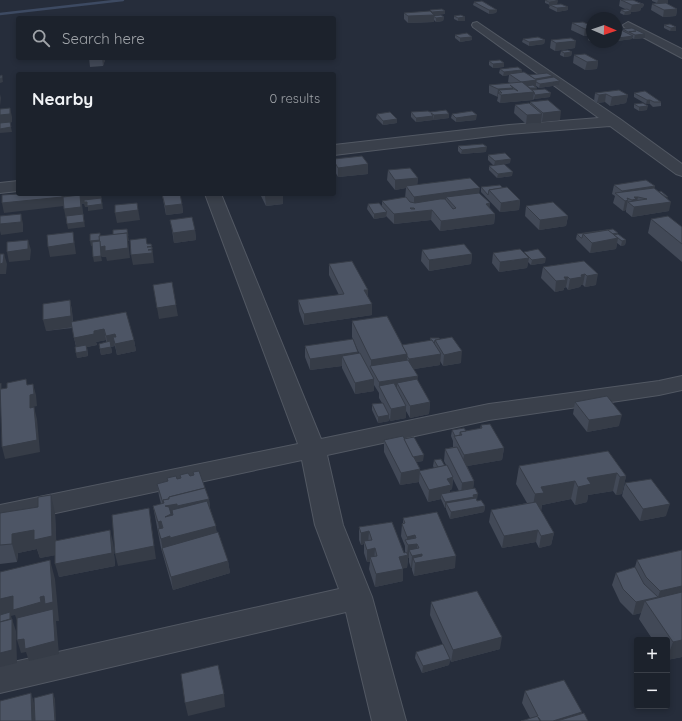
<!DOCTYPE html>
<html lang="en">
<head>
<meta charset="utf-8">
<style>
  body { margin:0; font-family:Quicksand,sans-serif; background:#252a34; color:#f1f3f6 }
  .controls { position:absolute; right:12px; bottom:12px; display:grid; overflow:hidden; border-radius:4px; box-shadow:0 2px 6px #0003 }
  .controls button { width:36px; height:36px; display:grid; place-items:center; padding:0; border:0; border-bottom:1px solid #3a3f48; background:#1c222c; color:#f1f3f6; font:20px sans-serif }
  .compass { position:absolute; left:586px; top:12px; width:36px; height:36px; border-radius:50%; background:#1c222c; box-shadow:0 2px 6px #0003; rotate:92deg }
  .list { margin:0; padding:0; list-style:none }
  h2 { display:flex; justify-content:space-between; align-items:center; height:52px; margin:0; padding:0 16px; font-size:17px }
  h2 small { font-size:13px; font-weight:400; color:#a0a4a9 }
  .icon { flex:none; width:22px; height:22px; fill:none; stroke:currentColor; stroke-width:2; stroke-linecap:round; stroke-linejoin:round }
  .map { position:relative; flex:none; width:682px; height:721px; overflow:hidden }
  .search { position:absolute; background:#1c222c; box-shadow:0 2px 6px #0003; left:16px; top:16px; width:320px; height:44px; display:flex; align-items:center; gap:10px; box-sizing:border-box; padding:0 14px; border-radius:4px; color:#a0a4a9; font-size:15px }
  .panel { position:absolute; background:#1c222c; box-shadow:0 2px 6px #0003; left:16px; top:72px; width:320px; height:124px; border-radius:4px }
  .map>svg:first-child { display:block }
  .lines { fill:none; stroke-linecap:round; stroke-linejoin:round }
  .stream { stroke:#3d4a62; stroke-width:2.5 }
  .minor-casing { stroke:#525863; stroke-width:2 }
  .minor { fill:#3a404b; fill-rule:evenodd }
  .wall { fill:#424957; fill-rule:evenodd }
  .shaded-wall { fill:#363c47 }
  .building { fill:#4d5565; stroke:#363c47; fill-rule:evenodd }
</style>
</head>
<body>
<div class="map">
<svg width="682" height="721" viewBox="0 0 682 721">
  <rect width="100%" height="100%" fill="#262d3b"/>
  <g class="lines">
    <!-- stream -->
    <polyline class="stream" points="0,14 123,0"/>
    <!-- minor casing -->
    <g class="minor-casing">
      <g id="minor">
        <polygon points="477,22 620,119 682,164 682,176 676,174 610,126 509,134 334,155 334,145 509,125 599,118 473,27 472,25 473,23"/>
        <polygon points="628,22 682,49 682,58 624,27 623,25"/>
        <polygon points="18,181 18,191 0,193 0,183"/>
        <polygon points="205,194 221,194 321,439 489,404 659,381 682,376 682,390 659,395 489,420 327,455 343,525 372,597 406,721 372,721 346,612 0,693 0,665 339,589 315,525 302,460 0,525 0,505 298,444"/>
      </g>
    </g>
    <!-- minor -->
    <use href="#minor" class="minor"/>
  </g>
  <!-- wall -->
  <g class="wall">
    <polygon points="545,0 557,4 568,10 557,12 549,8 550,5 545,3"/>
    <polygon points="620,0 633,0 644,4 643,7 641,8 640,11 631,12 631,14 624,15 620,13 621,10 625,9 619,6"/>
    <polygon points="652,0 668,0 668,3 666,3 677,9 676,16 663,17 651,10 652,4 657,3 652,1"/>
    <polygon points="474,2 497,10 496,13 489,14 473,5"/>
    <polygon points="430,10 445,11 445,14 434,15 434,16 444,17 443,21 436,22 434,20 434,22 408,23 404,19 404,13 430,11"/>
    <polygon points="454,16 465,21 458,21 454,19"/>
    <polygon points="572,23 592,26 592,42 608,42 595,44 588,40 589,35 584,36 571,30"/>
    <polygon points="664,25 676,27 676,31 670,31 664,28"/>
    <polygon points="623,29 645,38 634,39 632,38 632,39 617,41 616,41 616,30 623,31"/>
    <polygon points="455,35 472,40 460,42 455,38"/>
    <polygon points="523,39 545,40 544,44 529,46 522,42"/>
    <polygon points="551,40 575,48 555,51 550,48"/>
    <polygon points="561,51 572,52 571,56 564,57 560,55"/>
    <polygon points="574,55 598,61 597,69 585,70 573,63"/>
    <polygon points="89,58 104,58 105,60 103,66 90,67"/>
    <polygon points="489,61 504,67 493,68 489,65"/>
    <polygon points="500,69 522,72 529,75 553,77 560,81 559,85 539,88 536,86 536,90 550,97 534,99 533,100 500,103 497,101 498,97 489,93 489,85 510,83 508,82 509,75 503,76 499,73"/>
    <polygon points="595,93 628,95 626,103 610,106 605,102 597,103 594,101"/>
    <polygon points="634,93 661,102 661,106 653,107 650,104 646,104 634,97"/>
    <polygon points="530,102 560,120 542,122 541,121 541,123 526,124 514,113 515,105 530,104"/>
    <polygon points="634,104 647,110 639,111 634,108"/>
    <polygon points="411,112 449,114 449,118 433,120 433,119 433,120 416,122 411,117"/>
    <polygon points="377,114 397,119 397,123 383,125 376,118"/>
    <polygon points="452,114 476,120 456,122 451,118"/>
    <polygon points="458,146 486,152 461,154 458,151"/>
    <polygon points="488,155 510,163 505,164 512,176 497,178 489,170 489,166 493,165 488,160"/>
    <polygon points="334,159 368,164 368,174 338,177 334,170"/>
    <polygon points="388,170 418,178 417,185 479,193 490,203 489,208 495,214 494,224 440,231 431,220 394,224 386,216 386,217 374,219 367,209 368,204 382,206 382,201 405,198 406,188 395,190 387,180"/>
    <polygon points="614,185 655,186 654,188 668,199 669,211 632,217 626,212 626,210 623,211 613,203 615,196 612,194"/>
    <polygon points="481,187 520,200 519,210 500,212 481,192"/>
    <polygon points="162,194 182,204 183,213 166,215"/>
    <polygon points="260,194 283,194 283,204 266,206"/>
    <polygon points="526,206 568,216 566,226 539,230 525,216"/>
    <polygon points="651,219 682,227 682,262 648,233"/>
    <polygon points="170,220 195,230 196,240 174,243 172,230"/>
    <polygon points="618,233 617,234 626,240 625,245 621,246 617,243 616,249 590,253 576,239 577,234"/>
    <polygon points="422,250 472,254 471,264 429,271 421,261"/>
    <polygon points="524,252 545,263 531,265 528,262 527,268 499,272 492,263 493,253 524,253"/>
    <polygon points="584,261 596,285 585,287 583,285 581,285 580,287 568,290 566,287 564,288 564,290 555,292 541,278 543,267"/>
    <polygon points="329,264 368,297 372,315 304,325 299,311 298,300 339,295 329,275"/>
    <polygon points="70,300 72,311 73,322 134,340 136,351 117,355 115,346 111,347 112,353 101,355 99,344 106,342 106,340 96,342 97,345 87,347 88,356 77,358 76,347 72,328 46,331"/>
    <polygon points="352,321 402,345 430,341 430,338 439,338 461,363 443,366 440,361 440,365 414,369 417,381 430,402 429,414 410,418 406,411 406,418 390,421 389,418 389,421 378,423 372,410 372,404 382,403 379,398 379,393 374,385 374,391 355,394 342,368 342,366 310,370 305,357 305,346 359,353 352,337"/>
    <polygon points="575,402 619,426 587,432 573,414"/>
    <path d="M481 425 504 448 502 460 467 466 474 481 473 488 477 500 485 506 484 512 450 519 446 509V508H445L441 499 428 502 419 483V482L400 485 384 452V440L404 439 423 461 416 462 420 469V471L434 468 433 466 434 460 445 466 446 465 444 461 445 449 453 447V441L451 436 452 430 466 431 480 429ZM453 479 459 491 450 492V490L452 489Z"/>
    <polygon points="608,451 626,476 622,494 616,495 613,491 588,495 587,502 575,505 571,499 542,505 541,511 554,533 551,545 539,548 536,542 502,548 489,522 491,510 527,503 516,484 519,466"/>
    <polygon points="193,472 209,499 210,508 217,533 228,561 230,573 173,590 161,548 153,506 161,504 159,496 157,484 168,481 167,478 177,479 180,478 180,475 190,476 193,475"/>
    <polygon points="625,483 666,516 640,521 622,496"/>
    <polygon points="0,513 55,513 56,540 113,542 115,566 59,577 55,555 40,558 37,549 18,553 17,562 0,564"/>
    <polygon points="403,518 455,568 414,576 412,570 412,568 411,568 409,562 409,557 408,558 407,568 403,568 403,581 375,587 369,569 370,562 367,562 364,553 364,544 361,545 359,540 359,527 392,522 404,553 405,553 405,546 401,536 402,524 403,523"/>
    <polygon points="682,550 682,657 667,660 667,640 653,640 639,619 641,613 633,615 620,602 612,585 616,573 635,567 637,560"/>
    <polygon points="431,602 500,649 451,662 450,659 449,665 422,673 415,658 416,652 448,656 430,615"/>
    <polygon points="525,691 582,714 530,718 522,703"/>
  </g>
  <!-- shaded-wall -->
  <g class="shaded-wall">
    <polygon points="658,0 668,0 668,3 657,3"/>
    <polygon points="558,1 557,5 549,6 549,2"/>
    <polygon points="644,4 643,7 641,8 640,11 631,12 631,14 624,15 625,12 630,11 632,5"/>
    <polygon points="568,7 568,10 557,12 557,8"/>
    <polygon points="677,9 676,16 663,17 664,10"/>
    <polygon points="489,10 497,10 496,13 489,14"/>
    <polygon points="445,11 445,14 434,15 434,22 408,23 408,16 432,15 432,12"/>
    <polygon points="444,17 443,21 436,22 436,18"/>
    <polygon points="465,17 465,21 458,21 458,18"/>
    <polygon points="676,27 676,31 670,31 671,28"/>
    <polygon points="592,28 592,34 590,33 589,35 584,36 585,29"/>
    <polygon points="645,34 645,38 634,39 635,35"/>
    <polygon points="633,36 632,39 617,41 618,38"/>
    <polygon points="472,37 472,40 460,42 460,38"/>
    <polygon points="545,40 544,44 529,46 529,42"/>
    <polygon points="576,41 575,48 555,51 556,43"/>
    <polygon points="595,42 608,42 595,44"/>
    <polygon points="572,52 571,56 564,57 564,53"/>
    <polygon points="102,58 104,58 105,60 103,66"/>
    <polygon points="598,61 597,69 585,70 587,62"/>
    <polygon points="504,63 504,67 493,68 493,64"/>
    <polygon points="522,70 522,74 509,74 509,75 503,76 504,72"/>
    <polygon points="2,75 3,82 0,83 0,79"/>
    <polygon points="553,76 552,80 536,82 536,88 537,88 536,92 534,92 533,100 500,103 501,95 502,93 499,90 499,94 498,93 498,97 497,97 498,89 513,88 512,94 521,82 533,79"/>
    <polygon points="560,81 559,85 539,88 540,84"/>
    <polygon points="551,93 550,97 534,99 535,95"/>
    <polygon points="0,94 1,98 0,106"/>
    <polygon points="606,94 605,102 597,103 599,95"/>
    <polygon points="628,95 626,103 610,106 612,97"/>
    <polygon points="647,100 650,100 650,104 646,104"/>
    <polygon points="648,106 647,110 639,111 639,107"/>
    <polygon points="10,108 12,117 12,122 10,123 12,132 0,133 0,115"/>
    <polygon points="561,111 560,120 542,122 543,113"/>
    <polygon points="449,114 449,118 433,120 434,115"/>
    <polygon points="542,114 541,123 526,124 527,115"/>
    <polygon points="477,115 476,120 456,122 456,118"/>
    <polygon points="433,116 433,120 416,122 416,118"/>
    <polygon points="397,119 397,123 383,125 383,121"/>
    <polygon points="487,147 486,152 461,154 462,150"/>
    <polygon points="511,159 510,163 494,166 495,161"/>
    <polygon points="368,164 368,174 338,177 338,168"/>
    <polygon points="513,172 512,176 497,178 498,174"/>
    <polygon points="418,178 417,187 406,186 406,188 395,190 395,180"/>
    <polygon points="655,186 653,195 638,197 636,206 671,202 669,211 632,217 634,207 631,204 632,200 627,198 621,198 622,191"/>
    <polygon points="480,188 478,202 446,197 445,207 414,211 414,197"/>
    <polygon points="63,194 64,198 64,206 4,213 2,203"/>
    <polygon points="82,194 101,194 103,209 88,211 88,207 85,207 84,204 82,204 85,227 68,229 64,209 66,206 65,196"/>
    <polygon points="283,194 283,204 266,206 265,196"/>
    <polygon points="520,200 519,210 500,212 501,203"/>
    <polygon points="628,200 626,210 623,211 625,201"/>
    <polygon points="137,203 140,220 117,223 115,213"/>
    <polygon points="490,203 489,213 486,204"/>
    <polygon points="182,204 183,213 166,215 165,206"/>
    <polygon points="432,210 431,220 394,224 394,214"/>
    <polygon points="387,212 386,217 374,219 374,214"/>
    <polygon points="21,214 23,224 23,232 1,235 0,231 0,224"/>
    <polygon points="495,214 494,224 440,231 441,221"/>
    <polygon points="568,216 566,226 539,230 540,220"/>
    <polygon points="195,230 196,240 174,243 173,233"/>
    <polygon points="73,232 76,254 50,257 48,247"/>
    <polygon points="128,236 129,241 128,241 130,258 107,261 106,257 102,257 101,256 102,261 94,262 93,257 100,245 91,246 90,241 101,238 114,238"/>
    <polygon points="618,238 616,249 590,253 592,243"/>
    <polygon points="28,240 31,250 30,260 9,262 7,252"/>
    <polygon points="626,240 625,245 621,246 622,241"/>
    <polygon points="152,246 154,263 133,265 131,255"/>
    <polygon points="4,254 7,264 6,274 0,274 0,264"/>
    <polygon points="472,254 471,264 429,271 429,260"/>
    <polygon points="529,258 527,268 499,272 500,262"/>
    <polygon points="546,258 545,263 531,265 532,260"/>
    <polygon points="585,274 583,285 581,285 580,287 568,290 570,279 581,275"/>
    <polygon points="598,274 596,285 585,287 587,276"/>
    <polygon points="564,277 568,277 566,287 564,288 564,290 555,292 556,281"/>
    <polygon points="364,290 368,290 368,301"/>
    <polygon points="70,300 72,311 73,327 46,331 43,320"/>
    <polygon points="372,304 372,315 304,325 304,314"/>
    <polygon points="176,305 178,316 159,319 157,308"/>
    <polygon points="104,329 106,340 96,342 97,345 77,349 74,338 94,331"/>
    <polygon points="115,334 134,340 136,351 117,355 115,344 113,337 115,346 108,347 106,336"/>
    <polygon points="111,347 112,353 101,355 100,349"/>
    <polygon points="87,351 88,356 77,358 76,353"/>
    <polygon points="462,351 461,363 443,366 444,355"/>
    <polygon points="358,352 358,363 342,356 342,366 310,370 310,359"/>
    <polygon points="407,354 407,371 371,367 371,360"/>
    <polygon points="441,354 440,365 408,370 409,359"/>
    <polygon points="418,376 417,388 397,383 397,391 379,386 379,393 379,382"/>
    <polygon points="374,379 374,391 355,394 355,383"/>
    <polygon points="33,384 36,395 37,406 33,407 33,419 30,408 30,395"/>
    <polygon points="430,402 429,414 410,418 410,406"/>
    <polygon points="406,406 406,418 390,421 391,409"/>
    <polygon points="34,407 37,419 40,452 5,459 2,447"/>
    <polygon points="389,415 389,421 378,423 378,417"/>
    <polygon points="622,415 619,426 587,432 589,420"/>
    <polygon points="504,448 502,460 462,467 464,455"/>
    <polygon points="424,455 423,461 411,463 412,457"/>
    <polygon points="420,469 419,482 400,485 401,473"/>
    <polygon points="617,473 613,491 588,495 587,502 575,505 578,487 587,478"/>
    <polygon points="626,476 622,494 616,495 620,477"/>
    <polygon points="453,477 452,489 450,490 450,497 441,494 441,499 428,502 429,490 447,479"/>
    <polygon points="474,481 473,493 461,495 462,483"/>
    <polygon points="575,481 571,499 542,505 541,511 532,512 535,494 541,487"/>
    <polygon points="478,494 477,500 446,503 446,508 445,508 445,502"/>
    <polygon points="51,495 55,513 57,555 40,558 37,549 18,553 17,562 12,544 12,534"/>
    <polygon points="209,499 211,517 180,525 177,504 179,522 173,515 172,510 174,523 172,524 164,504 170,502"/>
    <polygon points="670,504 666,516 640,521 643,509"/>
    <polygon points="485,506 484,512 450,519 451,512"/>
    <polygon points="149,508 156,559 118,566 115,554"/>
    <polygon points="161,521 164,538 170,536 173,555 162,548 164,557 158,522"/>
    <polygon points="216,526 218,545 173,557 170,538"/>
    <polygon points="110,530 113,542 115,566 59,577 55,564"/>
    <polygon points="538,530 536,542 502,548 504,536"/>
    <polygon points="369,531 368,544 364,541 364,544 361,545 361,533"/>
    <polygon points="554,533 551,545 539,548 541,536"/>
    <polygon points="415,535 414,544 417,544 417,555 422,554 421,562 456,556 455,568 414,576 415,563 413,558 412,568 411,568 412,556 409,550 409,557 408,558 407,568 398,569 399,557 407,555 408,545 407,542 407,537"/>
    <polygon points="375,548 374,561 370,557 370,562 367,562 367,550"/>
    <polygon points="50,560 55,579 59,621 56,621 59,654 29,661 26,652 21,653 17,640 24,639 55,641 20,629 15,615 11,616 12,619 12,632 0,619 0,599 13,596 40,597"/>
    <polygon points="228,561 230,573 173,590 171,577"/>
    <polygon points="403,569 403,581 375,587 376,574"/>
    <polygon points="682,586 682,603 654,609 660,591"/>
    <polygon points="658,597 645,601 641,613 633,615 636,602"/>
    <polygon points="12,619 16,631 17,663 0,667 0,653"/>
    <polygon points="502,637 500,649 451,662 453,650"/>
    <polygon points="682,640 682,657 667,660 667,658 673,642"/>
    <polygon points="450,659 449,665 422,673 423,666"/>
    <polygon points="31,693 35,706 36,721 32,721"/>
    <polygon points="53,693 55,699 56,721 55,721"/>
    <polygon points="224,694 225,707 188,716 185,703"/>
    <polygon points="582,712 580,721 553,721"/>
  </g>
  <!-- building -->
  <g class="building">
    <polygon points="545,0 555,0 558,1 549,2"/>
    <polygon points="621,0 633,0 642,4 632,5"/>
    <polygon points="482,1 497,10 489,10 474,2"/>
    <polygon points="666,3 677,9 664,10 652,4"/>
    <polygon points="561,4 568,7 557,8 550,5"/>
    <polygon points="442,9 445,11 432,12 430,10"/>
    <polygon points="627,9 631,11 625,12 621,10"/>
    <polygon points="430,11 434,15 408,16 404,13"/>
    <polygon points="441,15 444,17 436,18 433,16"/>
    <polygon points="461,15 465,17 458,18 454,16"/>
    <polygon points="583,22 592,26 592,28 585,29 572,23"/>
    <polygon points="670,24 676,27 671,28 664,25"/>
    <polygon points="632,28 645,34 635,35 629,32 636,31 628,32 623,29"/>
    <polygon points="616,30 621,30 633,36 618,38 616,37 616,34 618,34 616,33"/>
    <polygon points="467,33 472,37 460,38 455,35"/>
    <polygon points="538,37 545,40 529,42 523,39"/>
    <polygon points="571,38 576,41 556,43 551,40"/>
    <polygon points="568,50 572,52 564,53 561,51"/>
    <polygon points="585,54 598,61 587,62 574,55"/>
    <polygon points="89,58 102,58 102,59 88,59"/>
    <polygon points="500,60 504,63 493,64 489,61"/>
    <polygon points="518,67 522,70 504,72 500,69"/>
    <polygon points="524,72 537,80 521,82 509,74"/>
    <polygon points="547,73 553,76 535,79 529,75"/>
    <polygon points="2,75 2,78 0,79 0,76"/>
    <polygon points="554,77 560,81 540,84 536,82 536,80"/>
    <polygon points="522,82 534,92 501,95 498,93 502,93 499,90 514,89 518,91 510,85 513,88 498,89 489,85"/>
    <polygon points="533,85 537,88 530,88 527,86"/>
    <polygon points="545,89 551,93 535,95 534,92 532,90"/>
    <polygon points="619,90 628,95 612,97 606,94 599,95 595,93"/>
    <polygon points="645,91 661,102 654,102 650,100 647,100 634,93"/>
    <polygon points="548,100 561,111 543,113 530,102"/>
    <polygon points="529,103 542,114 527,115 515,105"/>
    <polygon points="643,103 648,106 639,107 634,104"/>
    <polygon points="10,108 10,114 0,115 0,109"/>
    <polygon points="446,110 449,114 434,115 431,113 433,116 416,118 411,112 428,111 430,112"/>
    <polygon points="472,111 477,115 456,118 452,114"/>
    <polygon points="390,112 397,119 383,121 377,114"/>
    <polygon points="10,122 11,127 0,129 0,123"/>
    <polygon points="483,144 487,147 462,150 458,146"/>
    <polygon points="505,153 511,159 495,161 488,155"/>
    <polygon points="362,156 368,164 338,168 334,161 334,159"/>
    <polygon points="504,164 513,172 498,174 489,166"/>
    <polygon points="410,168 418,178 395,180 388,170"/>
    <polygon points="470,178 480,188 414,197 406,186"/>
    <polygon points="646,180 655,186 622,191 614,185"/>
    <polygon points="500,185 503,188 489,190 488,195 481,187"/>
    <polygon points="507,187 520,200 501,203 489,190"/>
    <polygon points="654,188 671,202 634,207 628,202 647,199 638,197 634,197 636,199 632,200 627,198 628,200 625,201 615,193"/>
    <polygon points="661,191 668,197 666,197 659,192"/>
    <path d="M479 193 490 203 486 204 495 214 441 221 432 210 394 214 382 201 406 197 410 202 415 203 440 199H445L453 209 456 208 446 197ZM410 208H414L415 209H411Z"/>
    <polygon points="18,194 62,194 62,197 2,203 2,195"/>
    <polygon points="64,194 82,194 65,196"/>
    <polygon points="162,194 180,194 182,204 165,206"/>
    <polygon points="264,194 282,194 265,196"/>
    <polygon points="80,195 81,207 64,209 63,197"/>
    <polygon points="101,198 102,204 87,206 87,202 84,202 84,200"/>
    <polygon points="553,202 568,216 540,220 526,206"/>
    <polygon points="137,203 138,210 115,213 115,205"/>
    <polygon points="379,203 387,212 374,214 368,204"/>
    <polygon points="21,214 21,222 0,224 0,216"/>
    <polygon points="83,214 84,222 67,224 66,216"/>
    <polygon points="668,216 682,227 682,244 651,219"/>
    <polygon points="192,217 195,230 173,233 170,220"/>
    <polygon points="127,229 128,236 127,236 127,233 113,235 113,230"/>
    <polygon points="613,229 618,233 612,234 608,230 583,234 582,238 581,238 577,234"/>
    <polygon points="608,230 618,238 592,243 583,234"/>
    <polygon points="73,232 74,243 48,247 47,235"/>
    <polygon points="100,233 100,240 90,241 90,234"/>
    <polygon points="127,233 128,248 105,251 105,246 100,247 99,236"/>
    <polygon points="618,234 626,240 622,241 614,235"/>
    <polygon points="146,238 147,244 151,244 152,246 147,247 152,247 152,249 148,250 152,250 152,253 131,255 130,240"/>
    <polygon points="28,240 28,249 7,252 7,242"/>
    <polygon points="100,241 101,256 93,257 92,242"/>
    <polygon points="464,244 472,254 429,260 422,250"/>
    <polygon points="520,249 529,258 500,262 493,253"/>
    <polygon points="538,249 546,258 532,260 524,252"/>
    <polygon points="0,254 4,254 3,263 0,264"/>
    <polygon points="352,261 368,290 364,290 372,304 304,314 298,300 344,294 329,264"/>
    <polygon points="584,261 598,274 587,276 585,274 581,275 582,277 570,279 568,277 564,277 566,280 556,281 543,267"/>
    <polygon points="172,282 176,305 157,308 153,285"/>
    <polygon points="70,300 71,316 43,320 43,304"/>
    <polygon points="126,312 134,340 115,344 113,337 116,337 115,334 106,336 104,329 94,331 94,334 74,338 71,322"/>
    <polygon points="387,316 407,354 371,360 352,321"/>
    <polygon points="452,337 462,351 444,355 435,340"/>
    <polygon points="430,338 439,338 440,339 435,340 434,344"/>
    <polygon points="353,339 358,352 310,359 305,346"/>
    <polygon points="432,340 441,354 409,359 407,356 407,354 402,345"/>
    <polygon points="110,341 111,347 100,349 99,344"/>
    <polygon points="86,345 87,351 76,353 75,347"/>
    <polygon points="360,353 374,379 355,383 342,356"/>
    <polygon points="408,360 418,376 379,382 370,366"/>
    <polygon points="26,379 27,385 33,384 34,394 30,395 30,408 34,407 37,440 2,447 0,384 1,383 1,389 7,388 7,383"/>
    <polygon points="417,379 430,402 410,406 397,383"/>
    <polygon points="394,383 406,406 391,409 379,386"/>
    <polygon points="607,396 622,415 589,420 575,402"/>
    <polygon points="383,403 389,415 378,417 372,404"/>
    <polygon points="490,424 504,448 464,455 454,436 462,435 460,432 482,428 481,425"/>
    <polygon points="464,428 466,431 460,432 460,435 455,436 452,430"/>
    <polygon points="403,436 420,469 401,473 384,440"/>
    <polygon points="414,437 424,455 413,457 404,439"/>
    <polygon points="457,447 474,481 462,483 445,449"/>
    <polygon points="608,451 626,476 620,477 617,473 587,478 591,484 578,487 575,481 541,487 544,493 535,494 519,466"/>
    <polygon points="441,459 445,466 438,467 434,460"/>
    <polygon points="447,465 453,477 447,479 451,485 429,490 419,471"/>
    <polygon points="199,471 205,488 169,497 169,499 163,500 164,503 163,503 157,484 168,481 167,478 176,476 177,479 181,478 180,475 188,473 190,476 194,475 193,472"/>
    <polygon points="651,479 670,504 643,509 625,483"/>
    <polygon points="205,488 209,499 177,506 177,504 165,506 169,507 171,514 165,517 173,515 172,510 207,501 216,526 170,538 170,536 161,539 158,529 163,528 161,521 158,522 153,506 164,503 163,500 169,499 169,497"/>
    <polygon points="475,488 478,494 473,495 474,497 445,502 441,494"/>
    <polygon points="51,495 52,536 34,540 34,530 12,534 12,544 0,545 0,513 38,507 38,497"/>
    <polygon points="476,498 477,501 481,500 485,506 451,512 446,503"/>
    <polygon points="536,502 554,533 541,536 538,530 504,536 491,510"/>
    <polygon points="149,508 154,546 115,554 112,515"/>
    <polygon points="437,512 456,556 415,563 413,558 422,556 422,554 412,556 409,550 419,548 417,544 408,545 405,540 416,538 415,535 407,537 402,524 405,523 403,518"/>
    <polygon points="392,522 404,553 406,552 408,555 399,557 403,569 376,574 370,557 377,556 375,548 367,550 364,541 372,540 369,531 361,533 359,527"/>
    <polygon points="110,530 112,553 55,564 55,541"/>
    <polygon points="218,532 228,561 171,577 162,548"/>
    <polygon points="682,550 682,586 660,591 646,577 637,560"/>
    <polygon points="50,560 53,602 45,604 44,596 40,597 41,602 13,610 13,596 0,599 0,572"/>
    <polygon points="635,567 644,584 658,597 636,602 623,589 616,573"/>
    <polygon points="477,591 502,637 453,650 431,602"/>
    <polygon points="682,592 682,640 673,642 645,601"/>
    <polygon points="53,609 55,641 25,649 24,639 17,640 17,618"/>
    <polygon points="10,612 10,619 0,622 0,615"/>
    <polygon points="12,619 12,650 0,653 0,622"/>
    <polygon points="443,644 450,659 423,666 416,652"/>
    <polygon points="218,665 224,694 185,703 181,674"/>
    <polygon points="564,680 582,712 553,721 541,721 538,717 540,721 521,721 538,716 525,691"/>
    <polygon points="31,693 32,721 0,721 0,701"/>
    <polygon points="53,693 55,721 35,721 34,698"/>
    <polygon points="584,713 588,721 557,721"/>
  </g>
</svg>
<div class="controls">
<button>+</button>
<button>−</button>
</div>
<svg class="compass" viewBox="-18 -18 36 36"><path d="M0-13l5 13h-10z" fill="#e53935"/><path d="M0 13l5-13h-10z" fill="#a0a4a9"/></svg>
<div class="search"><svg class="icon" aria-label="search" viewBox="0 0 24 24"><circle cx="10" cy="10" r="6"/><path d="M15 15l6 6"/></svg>Search here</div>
<section class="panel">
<h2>Nearby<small>0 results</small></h2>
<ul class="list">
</ul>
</section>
</div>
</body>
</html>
